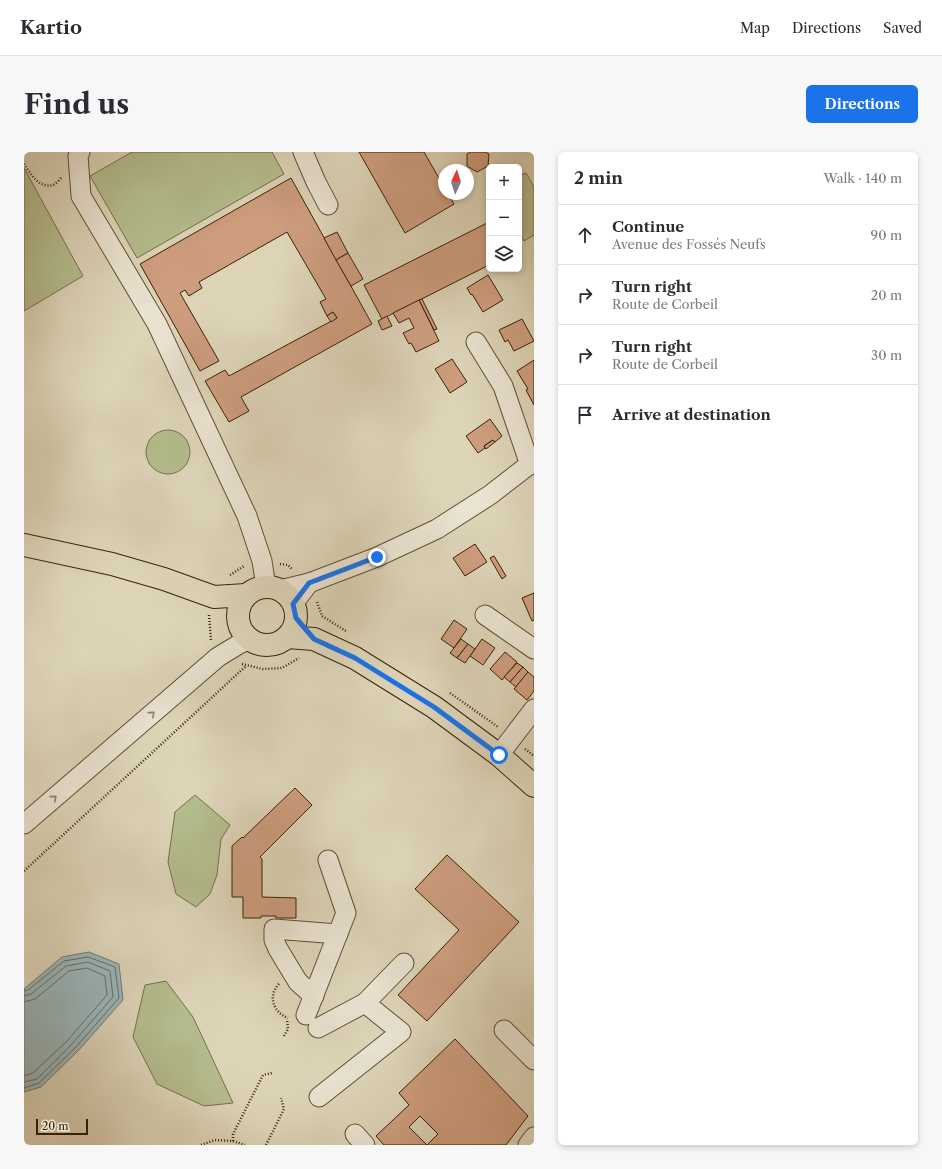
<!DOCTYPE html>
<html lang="en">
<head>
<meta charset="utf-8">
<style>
  body { margin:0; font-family:"Libre Caslon Text",serif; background:#f7f7f7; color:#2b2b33 }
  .controls { position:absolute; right:12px; top:12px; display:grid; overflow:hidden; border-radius:6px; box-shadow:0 2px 6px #0003 }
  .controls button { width:36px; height:36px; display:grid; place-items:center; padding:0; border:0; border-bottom:1px solid #e1e1e2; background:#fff; color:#2b2b33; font:20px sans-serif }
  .compass { position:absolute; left:414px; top:12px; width:36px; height:36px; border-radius:50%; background:#fff; box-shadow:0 2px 6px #0003; rotate:4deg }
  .scale { position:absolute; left:12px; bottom:10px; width:52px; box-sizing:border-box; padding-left:4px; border:2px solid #3a2202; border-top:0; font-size:11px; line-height:14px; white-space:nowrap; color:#3a2202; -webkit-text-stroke:3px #e9e3d1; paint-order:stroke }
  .stop { position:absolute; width:12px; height:12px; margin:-9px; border:3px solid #1a73e8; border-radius:50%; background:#fff }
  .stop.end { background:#1a73e8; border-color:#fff; box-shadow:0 1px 4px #0008 }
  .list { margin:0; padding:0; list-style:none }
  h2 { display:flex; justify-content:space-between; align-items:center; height:52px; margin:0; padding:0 16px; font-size:17px }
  h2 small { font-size:13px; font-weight:400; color:#7c7c81 }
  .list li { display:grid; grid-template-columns:26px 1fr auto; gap:12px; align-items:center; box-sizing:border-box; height:60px; padding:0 16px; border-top:1px solid #e1e1e2 }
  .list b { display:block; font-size:15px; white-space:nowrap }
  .list p { margin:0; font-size:13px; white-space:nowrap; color:#7c7c81 }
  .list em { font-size:13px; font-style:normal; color:#7c7c81 }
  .icon { flex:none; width:22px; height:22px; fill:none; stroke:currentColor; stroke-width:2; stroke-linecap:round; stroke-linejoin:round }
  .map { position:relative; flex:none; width:510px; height:993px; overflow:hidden; border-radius:6px }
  header { display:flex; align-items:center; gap:24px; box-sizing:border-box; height:56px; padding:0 20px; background:#fff; border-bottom:1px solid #e1e1e2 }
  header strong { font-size:19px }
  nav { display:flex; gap:22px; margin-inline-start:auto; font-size:14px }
  .intro { display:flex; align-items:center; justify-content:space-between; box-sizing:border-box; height:96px; padding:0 24px }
  h1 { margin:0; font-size:28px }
  .button { padding:10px 18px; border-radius:6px; background:#1a73e8; color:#fff; font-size:14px; font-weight:700 }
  main { display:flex; gap:24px; padding:0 24px }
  aside { flex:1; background:#fff; border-radius:6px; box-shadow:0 2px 6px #0003 }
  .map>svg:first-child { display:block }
  .green { fill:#b4bc8d; stroke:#776f48 }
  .water { fill:#99b5ba; stroke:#737a70 }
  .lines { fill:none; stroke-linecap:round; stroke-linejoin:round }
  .shore { stroke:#6a6c5e; stroke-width:1 }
  .building { fill:#cd9d7e; stroke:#3a2202 }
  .minor-casing { stroke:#634e30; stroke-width:21 }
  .major-casing { stroke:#3a2202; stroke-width:24 }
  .path { stroke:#3a2202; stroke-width:2.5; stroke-dasharray:1 2; stroke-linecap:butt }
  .minor { stroke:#e9e3d1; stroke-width:19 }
  .major { stroke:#ddd4b8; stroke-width:22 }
  .oneway { stroke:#92826a }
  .route { stroke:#1a73e8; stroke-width:5 }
</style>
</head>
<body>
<header>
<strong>Kartio</strong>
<nav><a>Map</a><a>Directions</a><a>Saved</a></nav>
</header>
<div class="intro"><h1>Find us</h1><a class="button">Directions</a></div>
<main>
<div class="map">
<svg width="510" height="993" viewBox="0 0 510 993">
  <rect width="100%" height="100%" fill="#ddd4b8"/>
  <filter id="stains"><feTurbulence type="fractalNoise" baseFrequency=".005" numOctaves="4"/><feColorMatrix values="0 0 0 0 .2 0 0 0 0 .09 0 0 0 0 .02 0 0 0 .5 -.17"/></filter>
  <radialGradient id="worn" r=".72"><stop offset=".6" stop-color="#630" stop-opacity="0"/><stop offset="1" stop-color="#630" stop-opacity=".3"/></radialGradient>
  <!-- green -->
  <g class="green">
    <polygon points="108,0 248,0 260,22 113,106 66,24"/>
    <polygon points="0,16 59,124 0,159"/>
    <polygon points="502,21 510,35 510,83 500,89 495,79 495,24"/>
    <circle cx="144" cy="300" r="22"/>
    <polygon points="171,643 206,673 197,687 193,723 186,742 172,755 152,742 144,710 151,660"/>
    <polygon points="142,829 169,865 209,951 180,954 133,932 109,885 121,833"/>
  </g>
  <!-- water -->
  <polygon class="water" points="65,800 95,812 99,848 54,899 17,935 0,940 0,837 38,805"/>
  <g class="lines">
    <!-- shore -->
    <g class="shore">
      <polyline points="0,839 4,838 40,809 64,805 91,815 95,846 51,896 15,931 0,936"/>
      <polyline points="0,844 7,842 42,814 64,810 86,819 89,845 47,893 13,927 0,930"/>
      <polyline points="0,850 11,847 45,819 63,816 81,824 83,843 43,889 9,921 0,924"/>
    </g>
  </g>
  <!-- building -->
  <g class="building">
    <polygon points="335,0 400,0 420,35 420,42 424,42 430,52 381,81"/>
    <polygon points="446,0 461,0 465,2 464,14 453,20 443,14 443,2"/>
    <polygon points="267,26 348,172 217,245 225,259 205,270 181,229 201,218 205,224 313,166 309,160 303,164 296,150 302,147 263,80 175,130 178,136 165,144 161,138 156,141 195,209 176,219 116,112"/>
    <polygon points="465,70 465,113 358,167 340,133"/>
    <polygon points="313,80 324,101 312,108 300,86"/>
    <polygon points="324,101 339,127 327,134 312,108"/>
    <polygon points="464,123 479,148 459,160 448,142 447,143 443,136"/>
    <polygon points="398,147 413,177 410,178 395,148"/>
    <polygon points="395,148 415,189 392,200 387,191 385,192 379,181 390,176 385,166 375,171 369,161"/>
    <polygon points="309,160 313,166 307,170 303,164"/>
    <polygon points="363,164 368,174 358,178 354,169"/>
    <polygon points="498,167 510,189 490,199 484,188 481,190 475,178"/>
    <polygon points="428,207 443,230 426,241 411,217"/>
    <polygon points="510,208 510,253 502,238 504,237 493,219"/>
    <polygon points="466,267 478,284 471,290 469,288 460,294 461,296 454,301 442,284"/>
    <polygon points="469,288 471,290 462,297 460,294"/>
    <polygon points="451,392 463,410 441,424 429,406"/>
    <polygon points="470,404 482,424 478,427 466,406"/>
    <polygon points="510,441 510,468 508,469 498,446"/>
    <polygon points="430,468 443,477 430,496 417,487"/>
    <polygon points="437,487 444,492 433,506 426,501"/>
    <polygon points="458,487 471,496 459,513 446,504"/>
    <polygon points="444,492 451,497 441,511 433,506"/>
    <polygon points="481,500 493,510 478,528 466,517"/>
    <polygon points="493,511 499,515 486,530 480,525"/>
    <polygon points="499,515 504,520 492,535 486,530"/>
    <polygon points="504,520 510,525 510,539 503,548 490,537"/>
    <polygon points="271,636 288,653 236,705 238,707 238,745 272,746 272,766 252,766 252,764 237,764 237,766 219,766 219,745 208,745 208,694 218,685 219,686"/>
    <polygon points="423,703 495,770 403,869 374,843 435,778 391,737"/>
    <polygon points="431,887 504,964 482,993 403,993 414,982 396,964 385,975 403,993 360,993 352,984 385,953 375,941"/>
  </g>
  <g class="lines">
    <!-- minor casing -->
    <g class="minor-casing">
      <g id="minor">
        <polyline points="56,0 54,4 57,44 133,172 223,364 238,409 242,435"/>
        <polyline points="279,0 292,30 304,53"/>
        <polyline points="452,190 479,234 506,313"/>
        <polyline points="256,438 285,431 353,405 413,377 466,343 510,309"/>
        <polyline points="269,452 285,431"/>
        <polyline points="461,463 510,497"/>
        <polyline points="475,603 510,557"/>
        <polyline points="0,672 194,505 217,491 226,488"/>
        <polyline points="290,844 274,830 254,797 250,788 250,777 314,782"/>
        <polyline points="282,863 322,761 304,708"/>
        <polyline points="294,876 341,851 380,811"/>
        <polyline points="480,878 510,908"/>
        <polyline points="295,945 377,880 341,851"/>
        <polyline points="331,982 341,993"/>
        <polyline points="504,993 510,985"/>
      </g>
    </g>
    <!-- major casing -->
    <g class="major-casing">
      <g id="major">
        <polyline points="0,393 88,412 140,427 190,445 222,443"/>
        <circle cx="243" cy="464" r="29"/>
        <polyline points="263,485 290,487 331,506 410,555 475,603 510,634"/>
      </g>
    </g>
    <!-- path -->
    <g class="path">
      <path d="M0 12C6 21 15 37 29 33 32 32 36 27 38 25"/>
      <polyline points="256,412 264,413 268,417"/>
      <polyline points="206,423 220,414"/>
      <polyline points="293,450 298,464 322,479"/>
      <polyline points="185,463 187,488"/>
      <polyline points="218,512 239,517 258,516 275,506"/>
      <polyline points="426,541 474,575"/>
      <polyline points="501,597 510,604"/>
      <polyline points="0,719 222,514"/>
      <path d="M255 832C243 844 250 861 264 866"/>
      <polyline points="260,884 264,877 263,867"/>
      <polyline points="209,989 221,993"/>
      <polyline points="177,993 191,988 209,989 209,982 239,923 248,921"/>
      <polyline points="242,993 260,957 257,946"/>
    </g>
    <!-- minor -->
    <use href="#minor" class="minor"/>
    <!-- major -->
    <use href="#major" class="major"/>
  </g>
  <!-- one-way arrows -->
  <defs><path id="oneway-chevron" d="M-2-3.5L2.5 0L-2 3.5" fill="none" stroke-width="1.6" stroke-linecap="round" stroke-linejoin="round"/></defs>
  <g class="oneway">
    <use href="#oneway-chevron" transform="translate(128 562) rotate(-41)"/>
    <use href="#oneway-chevron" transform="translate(30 646) rotate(-41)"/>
  </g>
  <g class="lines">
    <!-- route -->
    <polyline class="route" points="353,405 285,431 269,452 272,466 290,487 331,506 410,555 475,603"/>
  </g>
  <rect width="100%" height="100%" filter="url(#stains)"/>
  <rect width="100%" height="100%" fill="url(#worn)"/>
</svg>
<div class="controls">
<button>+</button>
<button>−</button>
<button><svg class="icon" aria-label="layers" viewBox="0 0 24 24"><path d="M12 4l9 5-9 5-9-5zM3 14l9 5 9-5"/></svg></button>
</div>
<svg class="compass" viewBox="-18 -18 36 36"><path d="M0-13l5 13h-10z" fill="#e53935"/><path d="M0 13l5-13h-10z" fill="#7c7c81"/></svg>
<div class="scale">20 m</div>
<div class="stop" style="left:475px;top:603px"></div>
<div class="stop end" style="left:353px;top:405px"></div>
</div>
<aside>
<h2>2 min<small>Walk · 140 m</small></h2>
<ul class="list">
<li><svg class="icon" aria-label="ahead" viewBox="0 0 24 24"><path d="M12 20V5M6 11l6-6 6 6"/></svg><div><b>Continue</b><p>Avenue des Fossés Neufs</p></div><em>90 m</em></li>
<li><svg class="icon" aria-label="right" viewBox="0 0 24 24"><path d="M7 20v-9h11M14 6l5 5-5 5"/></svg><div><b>Turn right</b><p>Route de Corbeil</p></div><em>20 m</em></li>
<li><svg class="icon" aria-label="right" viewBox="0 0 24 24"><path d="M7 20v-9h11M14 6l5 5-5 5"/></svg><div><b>Turn right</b><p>Route de Corbeil</p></div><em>30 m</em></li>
<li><svg class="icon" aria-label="arrive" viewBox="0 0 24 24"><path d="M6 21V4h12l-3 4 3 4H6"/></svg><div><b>Arrive at destination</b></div></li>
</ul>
</aside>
</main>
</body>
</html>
